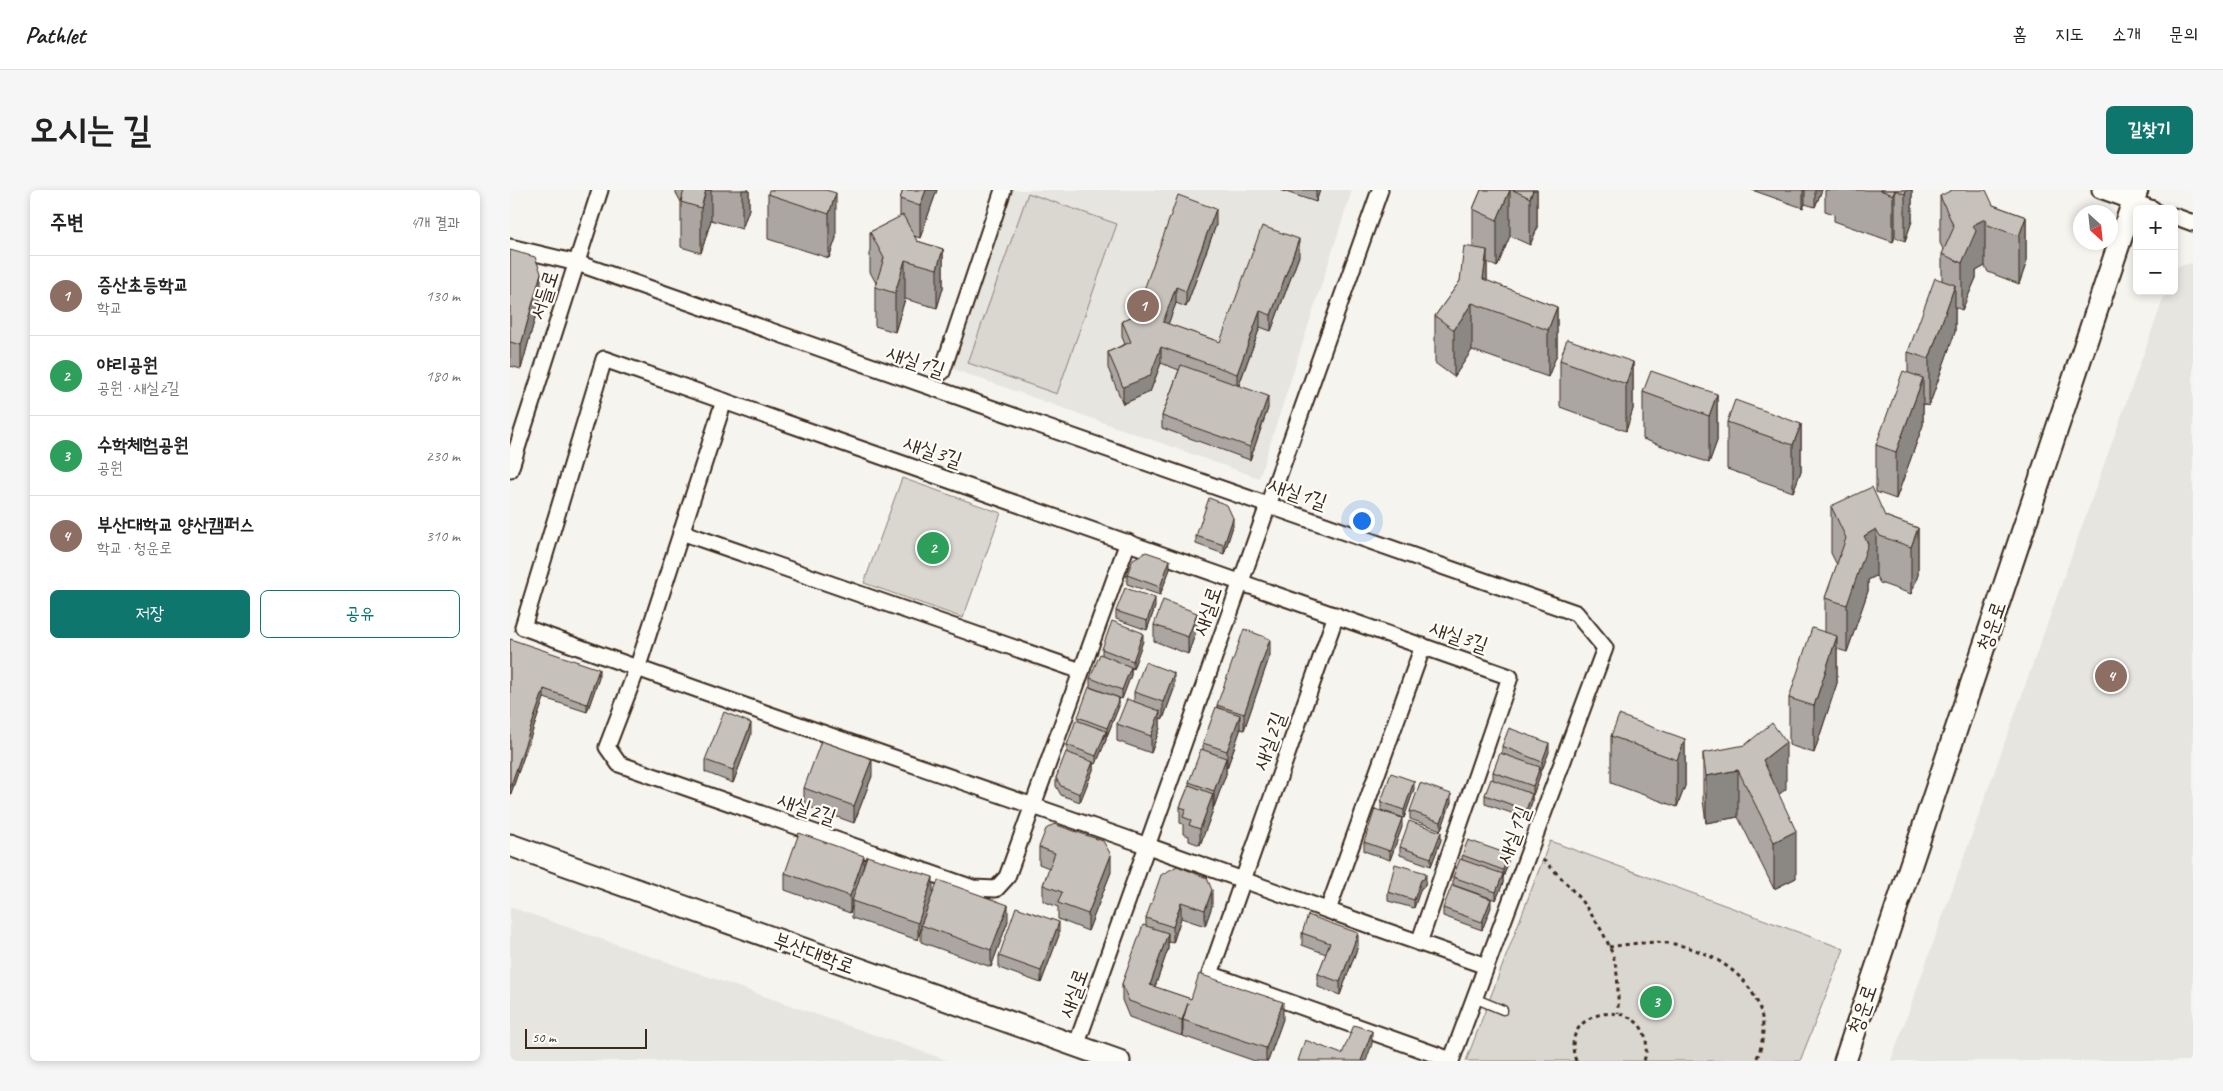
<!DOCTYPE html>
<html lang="ko">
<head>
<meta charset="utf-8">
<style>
  body { margin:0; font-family:Caveat,"Poor Story",sans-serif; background:#f6f6f6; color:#222 }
  .controls { position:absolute; right:15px; top:15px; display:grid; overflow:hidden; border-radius:8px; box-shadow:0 2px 8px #0003 }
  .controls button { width:45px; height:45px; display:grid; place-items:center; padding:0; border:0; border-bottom:1px solid #e0e0e0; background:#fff; color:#222; font:25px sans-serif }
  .compass { position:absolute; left:1563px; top:15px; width:45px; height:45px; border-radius:50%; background:#fff; box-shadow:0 2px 8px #0003; rotate:153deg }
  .scale { position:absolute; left:15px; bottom:12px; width:122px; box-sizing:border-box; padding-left:5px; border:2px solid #3b2a1e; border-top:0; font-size:14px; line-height:18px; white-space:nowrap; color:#3b2a1e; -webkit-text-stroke:4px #fdfcf7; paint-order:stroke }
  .you { position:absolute; left:851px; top:330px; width:18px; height:18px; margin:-12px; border:4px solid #fff; border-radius:50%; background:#1a73e8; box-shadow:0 0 0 8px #1a73e833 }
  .badge { display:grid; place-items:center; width:32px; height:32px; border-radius:50%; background:#0f766e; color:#fff; font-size:16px; font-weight:700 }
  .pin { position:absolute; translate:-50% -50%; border:2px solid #fff; box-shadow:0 1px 5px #0006 }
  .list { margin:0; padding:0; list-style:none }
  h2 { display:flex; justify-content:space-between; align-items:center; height:65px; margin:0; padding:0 20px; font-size:21px }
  h2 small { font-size:16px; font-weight:400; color:#767676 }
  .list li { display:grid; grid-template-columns:32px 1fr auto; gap:15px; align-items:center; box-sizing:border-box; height:80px; padding:0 20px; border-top:1px solid #e0e0e0 }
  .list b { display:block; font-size:19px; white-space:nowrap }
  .list p { margin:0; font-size:16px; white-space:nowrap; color:#767676 }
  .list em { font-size:16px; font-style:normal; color:#767676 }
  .actions { display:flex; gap:10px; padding:15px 20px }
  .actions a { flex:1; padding:11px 0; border:1px solid #0f766e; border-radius:8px; text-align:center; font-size:18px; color:#0f766e }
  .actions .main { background:#0f766e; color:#fff }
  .map { position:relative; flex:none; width:1683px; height:871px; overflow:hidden; border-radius:8px }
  header { display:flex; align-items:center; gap:30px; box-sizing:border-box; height:70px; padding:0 25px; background:#fff; border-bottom:1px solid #e0e0e0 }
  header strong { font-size:24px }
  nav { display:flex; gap:28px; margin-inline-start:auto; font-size:18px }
  .intro { display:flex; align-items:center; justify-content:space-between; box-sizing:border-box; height:120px; padding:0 30px }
  h1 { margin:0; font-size:35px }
  .button { padding:12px 22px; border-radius:8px; background:#0f766e; color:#fff; font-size:18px; font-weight:700 }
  main { display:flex; gap:30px; padding:0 30px }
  aside { flex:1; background:#fff; border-radius:8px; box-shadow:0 2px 8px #0003 }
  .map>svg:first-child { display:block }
  .built { fill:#e7e5df }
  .green { fill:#dad6d0; stroke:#8a8077 }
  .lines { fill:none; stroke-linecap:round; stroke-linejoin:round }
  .lane-casing { stroke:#3b2a1e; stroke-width:11 }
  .street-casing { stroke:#3b2a1e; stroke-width:19 }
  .secondary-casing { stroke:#3b2a1e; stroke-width:25 }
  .path { stroke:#3b2a1e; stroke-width:3; stroke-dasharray:4 4; stroke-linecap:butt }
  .lane { stroke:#fdfcf7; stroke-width:8 }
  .street { stroke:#fdfcf7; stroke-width:15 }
  .secondary { stroke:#fdfcf7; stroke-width:21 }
  .wall { fill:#aba6a1; stroke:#3b2a1e }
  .shaded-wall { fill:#8b8783; stroke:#3b2a1e }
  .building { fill:#c7c1bb; stroke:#3b2a1e }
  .labels { text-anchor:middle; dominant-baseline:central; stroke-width:4.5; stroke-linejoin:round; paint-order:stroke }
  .street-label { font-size:21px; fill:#3b2a1e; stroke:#fdfcf7 }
</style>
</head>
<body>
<header>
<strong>Pathlet</strong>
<nav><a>홈</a><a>지도</a><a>소개</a><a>문의</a></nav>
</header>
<div class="intro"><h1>오시는 길</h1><a class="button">길찾기</a></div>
<main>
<aside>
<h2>주변<small>4개 결과</small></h2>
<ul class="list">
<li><span class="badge" style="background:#8d6e63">1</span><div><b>증산초등학교</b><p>학교</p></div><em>130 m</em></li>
<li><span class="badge" style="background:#2e9e5b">2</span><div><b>야리공원</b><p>공원 · 새실2길</p></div><em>180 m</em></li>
<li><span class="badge" style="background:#2e9e5b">3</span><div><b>수학체험공원</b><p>공원</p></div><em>230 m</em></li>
<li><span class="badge" style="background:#8d6e63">4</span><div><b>부산대학교 양산캠퍼스</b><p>학교 · 청운로</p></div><em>310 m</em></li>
</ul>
<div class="actions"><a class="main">저장</a><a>공유</a></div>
</aside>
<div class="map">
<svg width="1683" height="871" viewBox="0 0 1683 871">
  <rect width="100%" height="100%" fill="#f5f4ee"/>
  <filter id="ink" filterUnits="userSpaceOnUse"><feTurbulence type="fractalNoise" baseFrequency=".02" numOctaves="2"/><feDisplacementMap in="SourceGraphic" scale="10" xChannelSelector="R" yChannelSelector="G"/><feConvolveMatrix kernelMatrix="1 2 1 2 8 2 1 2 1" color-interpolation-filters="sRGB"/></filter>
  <g filter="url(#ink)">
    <!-- built -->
    <g class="built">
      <polygon points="502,0 842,0 749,288 440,178"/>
      <polygon points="1683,73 1683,871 1381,871 1656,101 1664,101 1665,77"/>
      <polygon points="0,717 439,871 0,871"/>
    </g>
    <!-- green -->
    <g class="green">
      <polygon points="518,3 607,34 547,204 458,173"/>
      <polygon points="392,288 491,323 453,428 354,393"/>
      <polygon points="1040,651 1334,759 1290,871 956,871"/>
    </g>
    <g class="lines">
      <!-- lane casing -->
      <g class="lane-casing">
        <polyline id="lane" points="964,808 993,820"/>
      </g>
      <!-- street casing -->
      <g class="street-casing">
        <g id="street">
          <polyline points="1590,0 1643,19"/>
          <polyline points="1664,26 1683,33"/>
          <polyline points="0,57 67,73 1066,423 1095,458 941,871"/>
          <polyline points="432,182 493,0"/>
          <polyline points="214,211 127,479 97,557 109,574 463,698 486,699 497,687 618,352"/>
          <polyline points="0,280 90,0"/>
          <polyline points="171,342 571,481"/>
          <polyline points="826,425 700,784 941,870"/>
          <polyline points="818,720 913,456"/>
          <path d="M909 753 1000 487 94 169 13 437C221 513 430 583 638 656 750 696 863 737 976 776"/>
          <polyline points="566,856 870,0"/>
        </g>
      </g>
      <!-- secondary casing -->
      <g class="secondary-casing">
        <g id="secondary">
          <polyline points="0,655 609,871"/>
          <polyline points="1335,871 1627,0"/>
        </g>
      </g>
      <!-- path -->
      <g class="path">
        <path d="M1033 670C1060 695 1091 730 1103 766 1109 783 1108 805 1108 823"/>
        <path d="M1099 757C1120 754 1143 750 1164 754 1206 762 1252 792 1253 838 1253 848 1251 862 1245 871"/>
        <path d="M1066 871C1044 810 1154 805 1134 871"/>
      </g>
      <!-- lane -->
      <use href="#lane" class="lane"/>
      <!-- street -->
      <use href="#street" class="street"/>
      <!-- secondary -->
      <use href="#secondary" class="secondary"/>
    </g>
    <!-- wall -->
    <g class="wall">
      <polygon points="166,0 239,0 239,19 232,39 201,30 191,63 171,57 171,12 166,3"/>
      <polygon points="316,0 326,48 319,68 258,49 258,4"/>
      <polygon points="393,0 427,0 410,48 404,46 407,51 433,59 433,98 427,118 395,109 385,142 365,136 365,97 366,93 360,82 360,42 390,27 390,9"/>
      <polygon points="770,0 810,0 806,12"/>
      <polygon points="971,0 1027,0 1027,39 1020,55 1000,46 987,77 977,72 977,91 1047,117 1047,164 1038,187 962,160 944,187 925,173 925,126 950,91 963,58 963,19"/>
      <polygon points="1242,0 1312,0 1305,17 1295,14 1293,18"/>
      <polygon points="1315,0 1402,0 1402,31 1395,51 1385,47 1383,52 1324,31 1324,24 1315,21"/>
      <polygon points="1430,6 1483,15 1516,27 1516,74 1509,94 1478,82 1475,76 1466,81 1466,88 1452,120 1445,117 1445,142 1419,216 1413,214 1413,235 1386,309 1366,302 1366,255 1398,183 1398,162 1432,90 1432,64 1434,61 1430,53"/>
      <polygon points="706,35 676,117 666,113 658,134 710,152 789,66 761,141 750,137 729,195 758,218 740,270 652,238 652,226 669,180 651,173 640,202 613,214 598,178 598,162 615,154 612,147 612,131 625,125"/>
      <polygon points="0,60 31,106 11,179 0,176"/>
      <polygon points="1050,170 1123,172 1123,219 1116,241 1050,217"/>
      <polygon points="1133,202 1207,204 1207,251 1199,273 1133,249"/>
      <polygon points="1217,232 1291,234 1291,281 1283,302 1217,279"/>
      <polygon points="1321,316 1375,326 1408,338 1408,385 1401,404 1370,393 1366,386 1358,390 1358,401 1337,462 1327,459 1327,493 1304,563 1279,555 1279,508 1315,442 1315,408 1327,375 1321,363"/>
      <polygon points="723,336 714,364 686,354 686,346"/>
      <polygon points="660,379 650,405 617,394 617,385"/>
      <polygon points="645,417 637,440 606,429 606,421"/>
      <polygon points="644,435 687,439 678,464 644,451"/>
      <polygon points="0,449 89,488 77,522 34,508 0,606"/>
      <polygon points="633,451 623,479 621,478 621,485 612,509 580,497 580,488 592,465 592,459"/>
      <polygon points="760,465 734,540 730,539 730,541 717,578 716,577 716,584 704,617 703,617 703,620 690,655 679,651 679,646 673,644 673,634 670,633 670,617 679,595 679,592 693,560 693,553 707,517 707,515"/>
      <polygon points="664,499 653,529 650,528 650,538 641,563 607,551 607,534 624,512 624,502"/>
      <polygon points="609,516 597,546 596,546 596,550 586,574 583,573 583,580 570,612 551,605 546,596 546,588 557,562 557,555 568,531 568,527"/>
      <polygon points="241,545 223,593 195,582 195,570"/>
      <polygon points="1101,546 1175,549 1175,596 1167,617 1101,593"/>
      <polygon points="992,556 1039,562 1032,580 1030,580 1030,585 1023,605 1022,604 1022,612 1016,628 975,614 975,605 983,590 983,582 992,563"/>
      <polygon points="1193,563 1276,599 1269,604 1286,688 1264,699 1228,627 1196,633 1193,610"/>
      <polygon points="362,586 344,633 294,615 294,598"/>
      <polygon points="904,599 894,628 871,620 871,612"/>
      <polygon points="941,612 931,640 900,629 900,621"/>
      <polygon points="892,637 880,670 854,661 854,652"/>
      <polygon points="931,650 921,676 890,665 890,657"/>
      <polygon points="529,657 601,682 578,741 548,729 548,717 533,711 533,695 539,678 529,674"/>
      <polygon points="952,665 998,672 993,688 993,693 986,710 943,695 943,687 952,670"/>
      <polygon points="354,676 423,704 498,731 481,777 411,752 411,738 408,750 342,728 342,716 340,723 275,700 275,683"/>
      <polygon points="697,688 702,716 695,736 671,728 663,753 658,752 658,759 645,797 681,809 773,829 758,871 745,871 673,846 673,843 672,846 619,827 612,810 612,794 636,736 636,728"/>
      <polygon points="916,691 914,697 911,698 904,718 878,711 878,702"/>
      <polygon points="981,717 972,740 933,726 933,718"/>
      <polygon points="792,743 848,756 830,805 808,797 808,784 816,764 792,755"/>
      <polygon points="549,745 531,793 489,778 489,766"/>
    </g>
    <!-- shaded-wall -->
    <g class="shaded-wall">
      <polygon points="196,0 201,0 201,30 191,63 191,18"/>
      <polygon points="232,0 239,0 239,19 232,39"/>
      <polygon points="416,0 427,0 410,48 410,16"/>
      <polygon points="806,0 810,0 806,12"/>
      <polygon points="1000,0 1000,46 987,77 987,30"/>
      <polygon points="1023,0 1027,0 1027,39 1020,55 1020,8"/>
      <polygon points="1293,0 1295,0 1295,14 1293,18"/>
      <polygon points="1305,0 1312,0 1305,17"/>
      <polygon points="1385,0 1385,47 1383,52 1383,5"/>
      <polygon points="1396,0 1402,0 1402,31 1395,51 1395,4"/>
      <polygon points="326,3 326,48 319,68 319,24"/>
      <polygon points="706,19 706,35 676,117 676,101"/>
      <polygon points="1516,27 1516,74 1509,94 1509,46"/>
      <polygon points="1475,29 1475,76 1466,81 1466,88 1452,120 1452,73 1463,35"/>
      <polygon points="789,49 789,66 761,141 761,125"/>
      <polygon points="433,59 433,98 427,118 427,79"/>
      <polygon points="977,60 977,108 973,89"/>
      <polygon points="395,70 395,109 385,142 385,103"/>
      <polygon points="31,83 31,106 11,179 11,155"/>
      <polygon points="1445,95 1445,142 1419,216 1419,169"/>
      <polygon points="666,97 666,113 653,148 653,132"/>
      <polygon points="962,113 962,160 944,187 944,140"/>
      <polygon points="1047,117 1047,164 1038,187 1038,140"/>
      <polygon points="750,121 750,137 727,200 727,184"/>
      <polygon points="651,157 651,173 640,202 613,214 613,197"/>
      <polygon points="1123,172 1123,219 1116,241 1116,194"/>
      <polygon points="1413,188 1413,235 1386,309 1386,262"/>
      <polygon points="1207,204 1207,251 1199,273 1199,226"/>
      <polygon points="758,206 758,218 740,270 740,257"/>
      <polygon points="1291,234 1291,281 1283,302 1283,255"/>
      <polygon points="723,328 723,336 714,364 714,355"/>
      <polygon points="1408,338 1408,385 1401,404 1401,357"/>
      <polygon points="1366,339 1366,386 1358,390 1358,401 1337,462 1337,415 1354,346"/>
      <polygon points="660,370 660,379 650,405 650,397"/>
      <polygon points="645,408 645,417 637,440 637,431"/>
      <polygon points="687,423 687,439 678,464 678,447"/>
      <polygon points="633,443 633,451 623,479 623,471"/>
      <polygon points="1327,446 1327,493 1304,563 1304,516"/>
      <polygon points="760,449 760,465 734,540 734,524"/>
      <polygon points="621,477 621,485 612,509 612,500"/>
      <polygon points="89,479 89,488 77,522 77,514"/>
      <polygon points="664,483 664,499 653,529 653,512"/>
      <polygon points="34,499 34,508 0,606 0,598"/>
      <polygon points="609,508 609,516 597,546 597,538"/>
      <polygon points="650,521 650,538 641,563 641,546"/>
      <polygon points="730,525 730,541 717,578 717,561"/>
      <polygon points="241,533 241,545 223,593 223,580"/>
      <polygon points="596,541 596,550 586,574 586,566"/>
      <polygon points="1175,549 1175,596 1167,617 1167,570"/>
      <polygon points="1276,552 1276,599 1253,617 1253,570"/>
      <polygon points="1039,553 1039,562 1032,580 1032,572"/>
      <polygon points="716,568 716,584 704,617 704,601"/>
      <polygon points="362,569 362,586 344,633 344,616"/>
      <polygon points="583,572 583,580 570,612 570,604"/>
      <polygon points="1030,577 1030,585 1023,605 1023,596"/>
      <polygon points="1228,580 1228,627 1196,633 1196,586"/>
      <polygon points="904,591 904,599 894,628 894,620"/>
      <polygon points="703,604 703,620 690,655 690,639"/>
      <polygon points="941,604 941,612 931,640 931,632"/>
      <polygon points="1022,604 1022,612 1016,628 1016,620"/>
      <polygon points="892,628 892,637 880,670 880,661"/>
      <polygon points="1286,641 1286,688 1264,699 1264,652"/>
      <polygon points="931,642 931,650 921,676 921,668"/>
      <polygon points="998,664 998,672 993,688 993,680"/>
      <polygon points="601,665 601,682 578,741 578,724"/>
      <polygon points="354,666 354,682 342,711 342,716 340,723 340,706"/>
      <polygon points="916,683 916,691 914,697 911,698 904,718 904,710 911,690"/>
      <polygon points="993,684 993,693 986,710 986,702"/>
      <polygon points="423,687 423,704 411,735 411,738 408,750 408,733"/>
      <polygon points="702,700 702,716 695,736 695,720"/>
      <polygon points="981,709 981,717 972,740 972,732"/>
      <polygon points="671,712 671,728 663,753 663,737"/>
      <polygon points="498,715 498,731 481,777 481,760"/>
      <polygon points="549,732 549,745 531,793 531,781"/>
      <polygon points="658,743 658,759 640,811 640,795"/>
      <polygon points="848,743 848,756 830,805 830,792"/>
      <polygon points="773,812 773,829 758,871 756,871 756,858"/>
      <polygon points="678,813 673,830 673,843 672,846 672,830"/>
      <polygon points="862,841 862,854 856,871 851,871"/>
    </g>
    <!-- building -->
    <g class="building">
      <polygon points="174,0 196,0 191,18 171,12"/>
      <polygon points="259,0 316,0 326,3 319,24 258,4"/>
      <polygon points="393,0 416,0 410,16 390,9"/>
      <polygon points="971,0 1000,0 987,30 963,19"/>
      <polygon points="1003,0 1023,0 1020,8"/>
      <polygon points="1370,0 1385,0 1383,5"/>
      <polygon points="1385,0 1396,0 1395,4"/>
      <polygon points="1442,0 1476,0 1483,15 1516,27 1509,46 1478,35 1475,29 1463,35 1466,41 1452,73 1432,64 1444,37 1430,6"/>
      <polygon points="668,5 706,19 676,101 666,97 653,132 710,152 752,36 789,49 761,125 750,121 727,184 651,157 640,186 613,197 598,162 621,152 612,131 625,125"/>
      <polygon points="393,25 407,51 433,59 427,79 395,70 385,103 365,97 374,68 360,42"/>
      <polygon points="954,56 977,60 973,89 1047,117 1038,140 962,113 944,140 925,126 950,91"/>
      <polygon points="0,60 25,67 31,83 11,155 0,152"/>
      <polygon points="1425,88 1445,95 1419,169 1398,162"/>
      <polygon points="1057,149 1123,172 1116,194 1050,170"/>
      <polygon points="671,175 758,206 740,257 652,226"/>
      <polygon points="1141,181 1207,204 1199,226 1133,202"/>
      <polygon points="1393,181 1413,188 1386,262 1366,255"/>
      <polygon points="1225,210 1291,234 1283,255 1217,232"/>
      <polygon points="1362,297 1375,326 1408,338 1401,357 1370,346 1366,339 1354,346 1358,354 1337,415 1315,408 1336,348 1321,316"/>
      <polygon points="699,308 717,315 723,328 714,355 686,346"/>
      <polygon points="636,362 660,370 650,397 617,385 623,369"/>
      <polygon points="615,398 645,408 637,431 606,421"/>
      <polygon points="653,410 687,423 678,447 644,435"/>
      <polygon points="602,431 633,443 623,471 592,459"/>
      <polygon points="1302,438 1327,446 1304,516 1279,508"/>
      <polygon points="734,439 760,449 734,524 707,515"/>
      <polygon points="0,449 89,479 77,514 34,499 0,598"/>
      <polygon points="590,464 621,477 612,500 580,488"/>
      <polygon points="635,472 664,483 653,512 624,502"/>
      <polygon points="579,497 609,508 597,538 568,527"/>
      <polygon points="617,509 650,521 641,546 607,534"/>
      <polygon points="706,517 730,525 717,561 693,553"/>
      <polygon points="214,522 241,533 223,580 195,570"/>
      <polygon points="1109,525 1175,549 1167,570 1101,546"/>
      <polygon points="566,530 596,541 586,566 557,555"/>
      <polygon points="1262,533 1276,552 1253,570 1286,641 1264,652 1228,580 1196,586 1193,563 1235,555"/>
      <polygon points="999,538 1039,553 1032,572 992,556"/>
      <polygon points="311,551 362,569 344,616 294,598"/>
      <polygon points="691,559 716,568 704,601 679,592"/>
      <polygon points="556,562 583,572 570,604 551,596 546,588"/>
      <polygon points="990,563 1030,577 1023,596 983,582"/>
      <polygon points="881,583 904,591 894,620 871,612"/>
      <polygon points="981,589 1022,604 1016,620 975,605"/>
      <polygon points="910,593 941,604 931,632 900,621"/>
      <polygon points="679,595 703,604 690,639 679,635 681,630 673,627 676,619 670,617"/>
      <polygon points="865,619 892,628 880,661 854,652"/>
      <polygon points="899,631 931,642 921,668 890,657"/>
      <polygon points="544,634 593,651 601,665 578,724 548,713 552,702 533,695 545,663 529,657 536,639"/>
      <polygon points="289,643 354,666 340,706 275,683"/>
      <polygon points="958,650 998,664 993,680 952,665"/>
      <polygon points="357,666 423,687 408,733 342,711"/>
      <polygon points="950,669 993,684 986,702 943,687"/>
      <polygon points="885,674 916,683 914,689 911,690 904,710 878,702"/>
      <polygon points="667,676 697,688 702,700 695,720 671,712 663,737 636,728 651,685"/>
      <polygon points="428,690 498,715 481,760 411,735"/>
      <polygon points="942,695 981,709 972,732 933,718"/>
      <polygon points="506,717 549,732 531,781 489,766"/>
      <polygon points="798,725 848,743 830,792 808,784 820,753 792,743"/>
      <polygon points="633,735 658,743 640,795 681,809 689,784 773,812 756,858 673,830 678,813 672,830 619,811 612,794"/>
      <polygon points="844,835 862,841 851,871 788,871 795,850 832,864"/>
    </g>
  </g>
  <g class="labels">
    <!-- street labels -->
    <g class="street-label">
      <text transform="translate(34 105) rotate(-72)">서들로</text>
      <text transform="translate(406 171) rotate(19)">새실1길</text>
      <text transform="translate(423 261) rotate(19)">새실3길</text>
      <text transform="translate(788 303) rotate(19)">새실1길</text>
      <text transform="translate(697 421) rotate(-71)">새실로</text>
      <text transform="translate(1481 436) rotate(-71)">청운로</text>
      <text transform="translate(949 446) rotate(19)">새실3길</text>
      <text transform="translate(759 551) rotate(-70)">새실2길</text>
      <text transform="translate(297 618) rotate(19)">새실2길</text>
      <text transform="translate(1003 645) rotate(-69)">새실1길</text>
      <text transform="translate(304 763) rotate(20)">부산대학로</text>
      <text transform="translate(563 803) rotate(-70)">새실로</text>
      <text transform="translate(1352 819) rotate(-71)">청운로</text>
    </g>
  </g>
</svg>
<div class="controls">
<button>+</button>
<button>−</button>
</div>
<svg class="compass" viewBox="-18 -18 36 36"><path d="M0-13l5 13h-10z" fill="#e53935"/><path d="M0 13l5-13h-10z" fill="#767676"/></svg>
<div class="scale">50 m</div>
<div class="you"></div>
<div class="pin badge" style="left:633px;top:116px;background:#8d6e63">1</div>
<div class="pin badge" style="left:423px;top:358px;background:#2e9e5b">2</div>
<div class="pin badge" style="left:1146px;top:812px;background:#2e9e5b">3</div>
<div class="pin badge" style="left:1601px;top:486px;background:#8d6e63">4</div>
</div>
</main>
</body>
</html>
